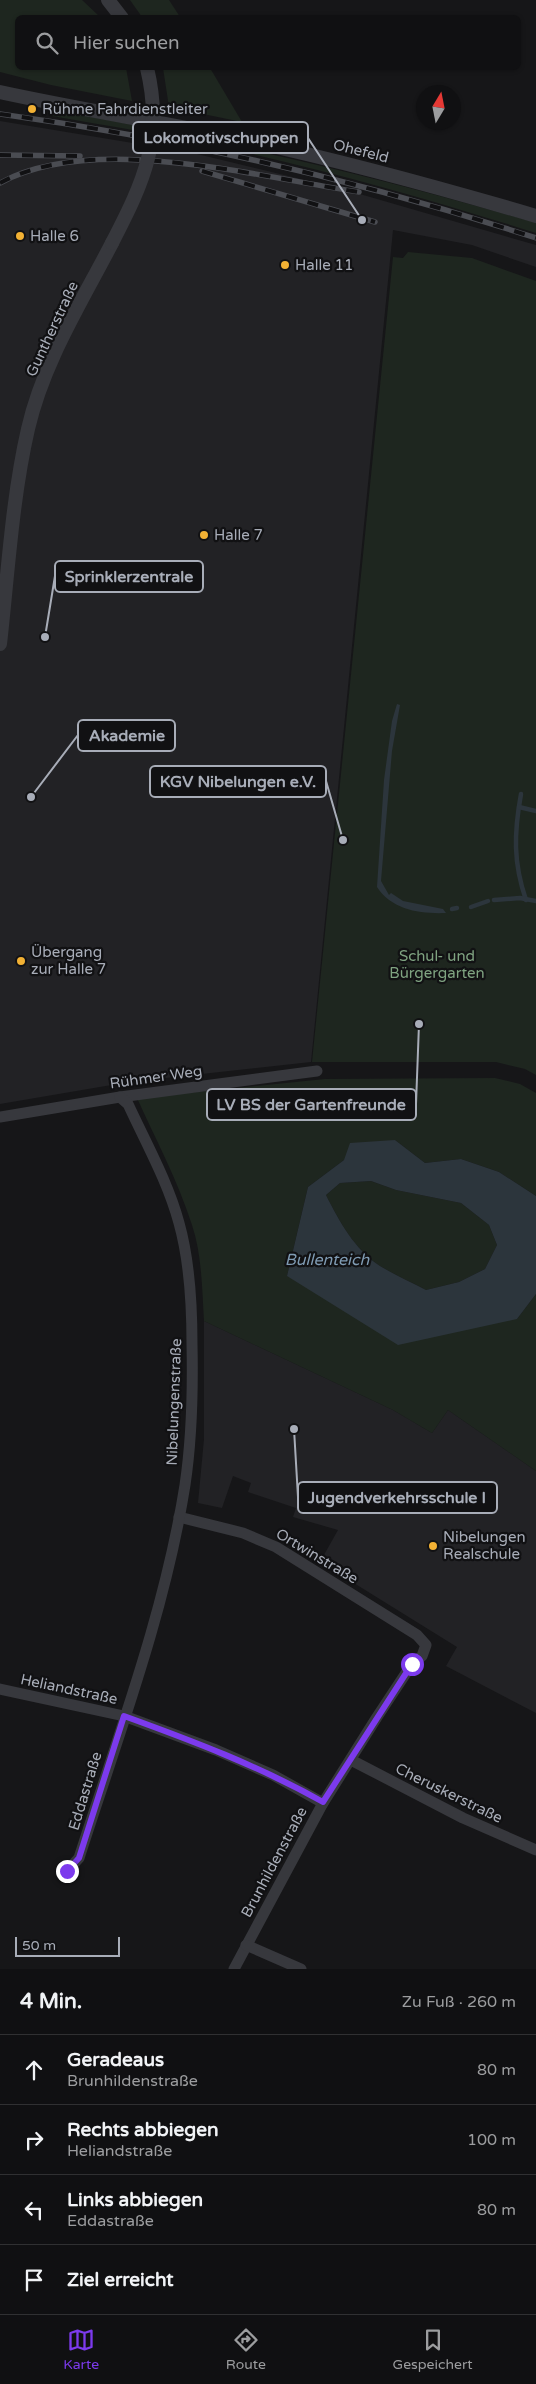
<!DOCTYPE html>
<html lang="de">
<head>
<meta charset="utf-8">
<style>
  body { margin:0; font-family:"Varela Round",sans-serif; background:#1e1e20; color:#f1f3f6 }
  .compass { position:absolute; left:416px; top:85px; width:45px; height:45px; border-radius:50%; background:#101012; box-shadow:0 1px 4px #0004; rotate:10deg }
  .scale { position:absolute; left:15px; bottom:12px; width:105px; box-sizing:border-box; padding-left:5px; border:2px solid #a8adb8; border-top:0; font-size:14px; line-height:18px; white-space:nowrap; color:#a8adb8; -webkit-text-stroke:4px #111113; paint-order:stroke }
  .stop { position:absolute; width:15px; height:15px; margin:-11px; border:4px solid #7c3aed; border-radius:50%; background:#fff }
  .stop.end { background:#7c3aed; border-color:#fff; box-shadow:0 1px 5px #0008 }
  .list { margin:0; padding:0; list-style:none }
  h2 { display:flex; justify-content:space-between; align-items:center; height:65px; margin:0; padding:0 20px; font-size:21px }
  h2 small { font-size:16px; font-weight:400; color:#9c9d9f }
  .list li { display:grid; grid-template-columns:32px 1fr auto; gap:15px; align-items:center; box-sizing:border-box; height:70px; padding:0 20px; border-top:1px solid #303032 }
  .list b { display:block; font-size:19px; white-space:nowrap }
  .list p { margin:0; font-size:16px; white-space:nowrap; color:#9c9d9f }
  .list em { font-size:16px; font-style:normal; color:#9c9d9f }
  .icon { flex:none; width:28px; height:28px; fill:none; stroke:currentColor; stroke-width:2; stroke-linecap:round; stroke-linejoin:round }
  .map { position:relative; flex:none; width:536px; height:1969px; overflow:hidden }
  .search { position:absolute; background:#101012; box-shadow:0 1px 4px #0004; left:15px; right:15px; top:15px; height:55px; display:flex; align-items:center; gap:12px; box-sizing:border-box; padding:0 18px; border-radius:8px; color:#9c9d9f; font-size:19px }
  .sheet { height:345px; background:#101012 }
  nav { display:flex; justify-content:space-around; align-items:center; box-sizing:border-box; height:70px; border-top:1px solid #303032; background:#101012; font-size:14px; color:#9c9d9f }
  nav a { display:grid; justify-items:center; gap:2px }
  nav .on { color:#7c3aed }
  .map>svg:first-child { display:block }
  .built { fill:#222225 }
  .green { fill:#1e261f }
  .water { fill:#2c353c; fill-rule:evenodd }
  .lines { fill:none; stroke-linecap:round; stroke-linejoin:round }
  .stream { stroke:#2c353c; stroke-width:4.5 }
  .minor { stroke:#37383d; stroke-width:11 }
  .tertiary { stroke:#37383d; stroke-width:14 }
  .rail-casing { stroke:#4a4c52; stroke-width:5.5 }
  .rail { stroke:#111113; stroke-width:4; stroke-dasharray:11; stroke-linecap:butt }
  .tertiary-bridge { stroke:#37383d; stroke-width:14 }
  .route { stroke:#7c3aed; stroke-width:6 }
  .poi-dot { fill:#f2b134; stroke:#111113; stroke-width:2 }
  .labels { text-anchor:middle; dominant-baseline:central; stroke-width:4.5; stroke-linejoin:round; paint-order:stroke }
  .poi-label { font-size:15px; fill:#a8adb8; stroke:#111113; text-anchor:start }
  .street-label { font-size:15px; fill:#a8adb8; stroke:#111113 }
  .park-label { font-size:15px; fill:#7fa381; stroke:#111113 }
  .water-label { font-size:16px; font-style:italic; fill:#7f9bb3; stroke:#111113 }
  .leader { fill:none; stroke:#a8adb8; stroke-width:2 }
  .callout-dot { fill:#a8adb8; stroke:#111113; stroke-width:2 }
  .callout { fill:#111113; stroke:#a8adb8; stroke-width:2 }
  .callout-label { font-size:16px; text-anchor:middle; font-weight:bold; fill:#a8adb8 }
</style>
</head>
<body>
<div class="map">
<svg width="536" height="1969" viewBox="0 0 536 1969">
  <rect width="100%" height="100%" fill="#161618"/>
  <!-- built -->
  <g class="built">
    <polygon points="0,121 193,153 346,190 536,245 536,267 472,245 393,230 311,1062 129,1082 0,1104"/>
    <polygon points="204,1321 393,1410 432,1433 448,1410 536,1471 536,1713 446,1666 457,1647 320,1562 338,1530 293,1517 296,1508 248,1492 251,1483 233,1476 222,1508 198,1503 204,1439"/>
  </g>
  <!-- green -->
  <g class="green">
    <polygon points="0,0 82,0 100,17 18,18 18,68 126,68 132,101 51,85 0,72"/>
    <polygon points="130,0 169,0 180,17 142,17"/>
    <polygon points="163,68 210,68 242,122 169,107"/>
    <path d="M54 110C217 140 377 176 536 223V233C432 200 327 170 221 147 165 135 109 126 52 116Z"/>
    <polygon points="408,252 472,258 536,281 536,1075 525,1069 496,1062 312,1062 393,257 403,258"/>
    <path d="M495 1078 520 1084 536 1093V1196L499 1172 461 1159 425 1163 395 1140 344 1160 308 1187 287 1276 517 1319 536 1294V1471L448 1410 432 1433 393 1410 204 1321C202 1289 202 1255 192 1225 178 1181 156 1140 137 1098L325 1079Z"/>
    <path d="M371 1181 396 1190 461 1203 489 1225 497 1245 485 1269 459 1282 426 1290C411 1282 395 1275 380 1266 355 1250 339 1221 326 1195L340 1183Z"/>
  </g>
  <!-- water -->
  <g class="water">
    <path d="M397 704 400 705 392 751 381 881 389 895 391 893 403 901 443 909 446 913C420 914 392 910 377 887L384 780 392 721Z"/>
    <path d="M395 1140 425 1163 461 1159 499 1172 536 1196V1294L517 1319 398 1345 287 1276 308 1187 344 1160 350 1143ZM371 1181 396 1190 461 1203 489 1225 497 1245 485 1269 459 1282 426 1290C411 1282 395 1275 380 1266 355 1250 339 1221 326 1195L340 1183Z"/>
  </g>
  <g class="lines">
    <!-- stream -->
    <g class="stream">
      <path d="M521 794C514 833 513 862 526 900"/>
      <polyline points="519,807 536,811"/>
      <polyline points="494,900 520,898 536,901"/>
      <polyline points="471,907 488,901"/>
      <polyline points="452,909 457,908"/>
    </g>
    <!-- minor -->
    <g class="minor">
      <polyline points="0,1117 120,1097 317,1071"/>
      <polyline points="179,1517 243,1533 276,1547 417,1635 426,1645 422,1656 412,1664 377,1717 323,1803 234,1969"/>
      <polyline points="0,1689 124,1716 216,1750 273,1775 323,1803"/>
      <polyline points="351,1760 463,1818 536,1850"/>
      <path d="M67 1871 79 1858C118 1736 165 1612 185 1485 192 1438 193 1391 192 1344 192 1304 190 1262 179 1223 168 1182 146 1143 128 1104L120 1097"/>
      <polyline points="246,1945 301,1969"/>
    </g>
    <!-- tertiary -->
    <g class="tertiary">
      <polyline points="108,0 122,18"/>
      <path d="M0 92C83 110 167 123 250 141 346 162 441 188 536 216"/>
      <path d="M0 644C8 573 12 499 28 429 43 363 81 303 112 243"/>
    </g>
    <!-- rail casing -->
    <g class="rail-casing">
      <g id="rail">
        <path d="M0 114C182 139 361 181 536 238"/>
        <polyline points="0,155 80,156"/>
        <polyline points="202,171 375,222"/>
        <path d="M0 183C94 132 257 177 359 192"/>
      </g>
    </g>
    <!-- rail -->
    <use href="#rail" class="rail"/>
    <!-- tertiary-bridge -->
    <path class="tertiary-bridge" d="M112 243C144 181 164 139 147 68"/>
  </g>
  <g class="lines">
    <!-- route -->
    <path class="route" d="M67 1871 79 1858 124 1716C193 1741 259 1766 323 1802L412 1664"/>
  </g>
  <!-- markers -->
  <g class="poi-dot">
    <circle cx="32" cy="109" r="5"/>
    <circle cx="20" cy="236" r="5"/>
    <circle cx="285" cy="265" r="5"/>
    <circle cx="204" cy="535" r="5"/>
    <circle cx="21" cy="961" r="5"/>
    <circle cx="433" cy="1546" r="5"/>
  </g>
  <g class="labels">
    <!-- poi labels -->
    <g class="poi-label">
      <text x="42" y="109">Rühme Fahrdienstleiter</text>
      <text x="30" y="236">Halle 6</text>
      <text x="295" y="265">Halle 11</text>
      <text x="214" y="535">Halle 7</text>
      <text x="31" y="952">Übergang<tspan x="31" dy="17">zur Halle 7</tspan></text>
      <text x="443" y="1537">Nibelungen<tspan x="443" dy="17">Realschule</tspan></text>
    </g>
    <!-- street labels -->
    <g class="street-label">
      <text transform="translate(361 151) rotate(14)">Ohefeld</text>
      <text transform="translate(52 329) rotate(-65)">Guntherstraße</text>
      <text transform="translate(156 1077) rotate(-8)">Rühmer Weg</text>
      <text transform="translate(174 1402) rotate(-88)">Nibelungenstraße</text>
      <text transform="translate(317 1556) rotate(31)">Ortwinstraße</text>
      <text transform="translate(69 1689) rotate(12)">Heliandstraße</text>
      <text transform="translate(85 1791) rotate(-73)">Eddastraße</text>
      <text transform="translate(449 1793) rotate(26)">Cheruskerstraße</text>
      <text transform="translate(274 1862) rotate(-62)">Brunhildenstraße</text>
    </g>
    <!-- park labels -->
    <g class="park-label">
      <text x="437" y="956">Schul- und<tspan x="437" dy="17">Bürgergarten</tspan></text>
    </g>
    <!-- water labels -->
    <g class="water-label">
      <text x="327" y="1260">Bullenteich</text>
    </g>
  </g>
  <!-- callouts -->
  <path class="leader" d="M362 220L308 138M45 637L55 576M31 797L78 735M343 840L326 781M419 1024L416 1104M294 1429L298 1497"/>
  <g class="callout-dot">
    <circle cx="362" cy="220" r="5"/>
    <circle cx="45" cy="637" r="5"/>
    <circle cx="31" cy="797" r="5"/>
    <circle cx="343" cy="840" r="5"/>
    <circle cx="419" cy="1024" r="5"/>
    <circle cx="294" cy="1429" r="5"/>
  </g>
  <g class="callout">
    <rect x="133" y="122" width="175" height="31" rx="5"/>
    <rect x="55" y="561" width="148" height="31" rx="5"/>
    <rect x="78" y="720" width="97" height="31" rx="5"/>
    <rect x="150" y="766" width="176" height="31" rx="5"/>
    <rect x="207" y="1089" width="209" height="31" rx="5"/>
    <rect x="298" y="1482" width="199" height="31" rx="5"/>
  </g>
  <g class="callout-label">
    <text x="221" y="143">Lokomotivschuppen</text>
    <text x="129" y="582">Sprinklerzentrale</text>
    <text x="127" y="741">Akademie</text>
    <text x="238" y="787">KGV Nibelungen e.V.</text>
    <text x="311" y="1110">LV BS der Gartenfreunde</text>
    <text x="397" y="1503">Jugendverkehrsschule I</text>
  </g>
</svg>
<svg class="compass" viewBox="-18 -18 36 36"><path d="M0-13l5 13h-10z" fill="#e53935"/><path d="M0 13l5-13h-10z" fill="#9c9d9f"/></svg>
<div class="scale">50 m</div>
<div class="stop" style="left:412px;top:1664px"></div>
<div class="stop end" style="left:67px;top:1871px"></div>
<div class="search"><svg class="icon" aria-label="search" viewBox="0 0 24 24"><circle cx="10" cy="10" r="6"/><path d="M15 15l6 6"/></svg>Hier suchen</div>
</div>
<section class="sheet">
<h2>4 Min.<small>Zu Fuß · 260 m</small></h2>
<ul class="list">
<li><svg class="icon" aria-label="ahead" viewBox="0 0 24 24"><path d="M12 20V5M6 11l6-6 6 6"/></svg><div><b>Geradeaus</b><p>Brunhildenstraße</p></div><em>80 m</em></li>
<li><svg class="icon" aria-label="right" viewBox="0 0 24 24"><path d="M7 20v-9h11M14 6l5 5-5 5"/></svg><div><b>Rechts abbiegen</b><p>Heliandstraße</p></div><em>100 m</em></li>
<li><svg class="icon" aria-label="left" viewBox="0 0 24 24"><path d="M17 20v-9H6M10 6l-5 5 5 5"/></svg><div><b>Links abbiegen</b><p>Eddastraße</p></div><em>80 m</em></li>
<li><svg class="icon" aria-label="arrive" viewBox="0 0 24 24"><path d="M6 21V4h12l-3 4 3 4H6"/></svg><div><b>Ziel erreicht</b></div></li>
</ul>
</section>
<nav>
<a class="on"><svg class="icon" aria-label="map" viewBox="0 0 24 24"><path d="M3 6l6-2 6 2 6-2v14l-6 2-6-2-6 2zM9 4v14M15 6v14"/></svg>Karte</a>
<a><svg class="icon" aria-label="directions" viewBox="0 0 24 24"><path d="M12 3l9 9-9 9-9-9zM9 14v-3h6M13 9l2 2-2 2"/></svg>Route</a>
<a><svg class="icon" aria-label="saved" viewBox="0 0 24 24"><path d="M7 4h10v16l-5-4-5 4z"/></svg>Gespeichert</a>
</nav>
</body>
</html>
